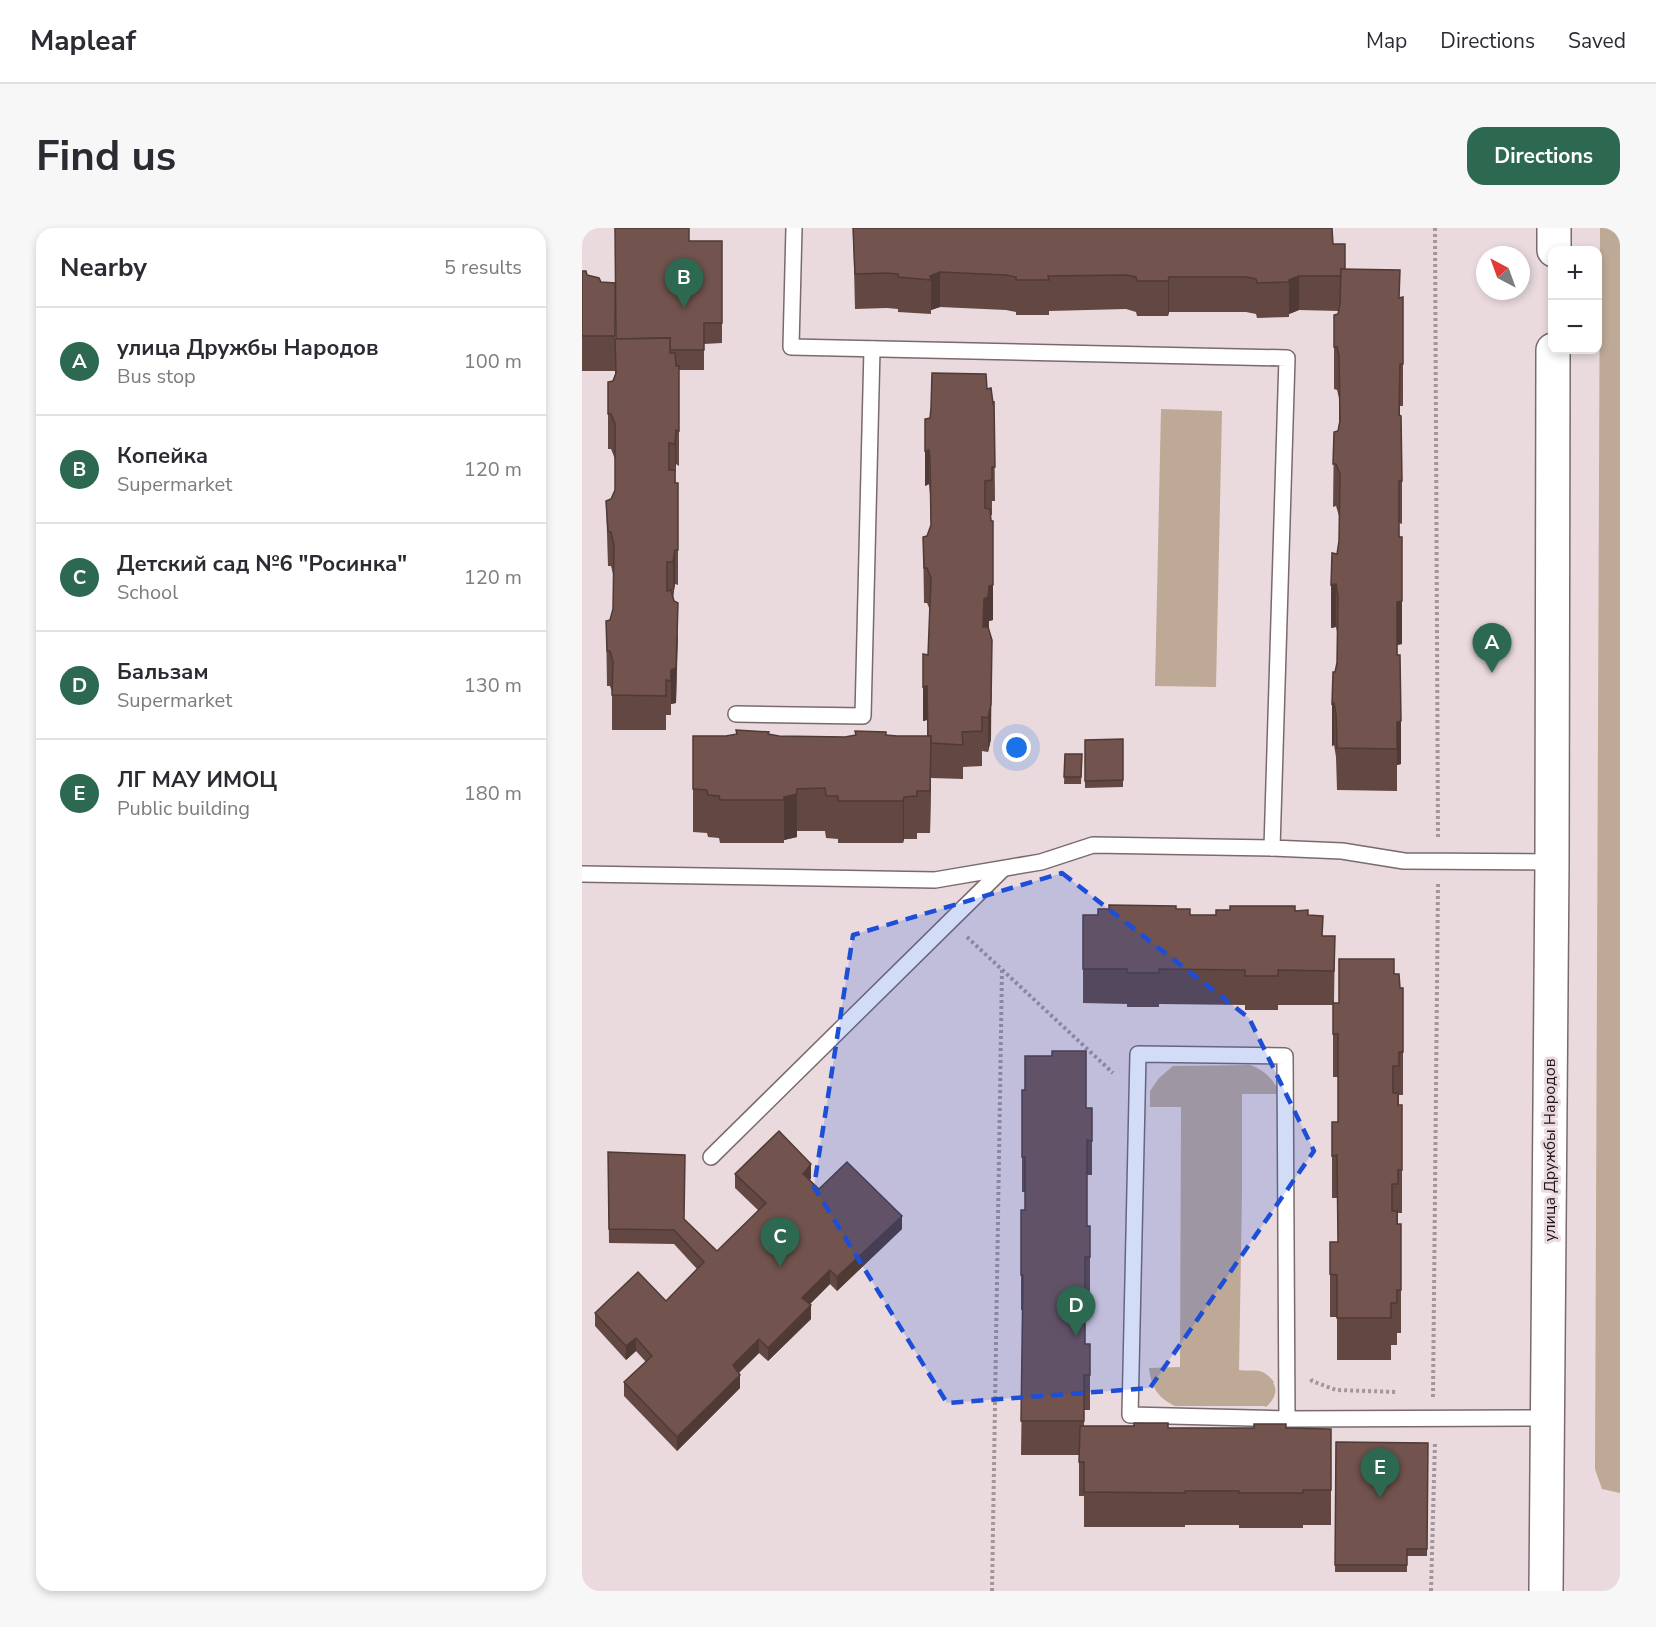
<!DOCTYPE html>
<html lang="en">
<head>
<meta charset="utf-8">
<style>
  body { margin:0; font-family:"Nunito Sans",sans-serif; background:#f7f7f7; color:#2b2b33 }
  .controls { position:absolute; right:18px; top:18px; display:grid; overflow:hidden; border-radius:12px; box-shadow:0 3px 9px #0003 }
  .controls button { width:54px; height:54px; display:grid; place-items:center; padding:0; border:0; border-bottom:2px solid #e1e1e2; background:#fff; color:#2b2b33; font:30px sans-serif }
  .compass { position:absolute; left:894px; top:18px; width:54px; height:54px; border-radius:50%; background:#fff; box-shadow:0 3px 9px #0003; rotate:319deg }
  .you { position:absolute; left:435px; top:520px; width:21px; height:21px; margin:-15px; border:4px solid #fff; border-radius:50%; background:#1a73e8; box-shadow:0 0 0 9px #1a73e833 }
  .badge { display:grid; place-items:center; width:39px; height:39px; border-radius:50%; background:#2d6851; color:#fff; font-size:20px; font-weight:700 }
  .pin { position:absolute; translate:-50% -50px; filter:drop-shadow(0 2px 3px #0008) }
  .pin::after { content:''; position:absolute; top:32px; width:21px; height:18px; background:inherit; clip-path:polygon(0 0,100% 0,50% 100%) }
  .list { margin:0; padding:0; list-style:none }
  h2 { display:flex; justify-content:space-between; align-items:center; height:78px; margin:0; padding:0 24px; font-size:26px }
  h2 small { font-size:20px; font-weight:400; color:#7c7c81 }
  .list li { display:grid; grid-template-columns:39px 1fr auto; gap:18px; align-items:center; box-sizing:border-box; height:108px; padding:0 24px; border-top:2px solid #e1e1e2 }
  .list b { display:block; font-size:22px; white-space:nowrap }
  .list p { margin:0; font-size:20px; white-space:nowrap; color:#7c7c81 }
  .list em { font-size:20px; font-style:normal; color:#7c7c81 }
  .map { position:relative; flex:none; width:1038px; height:1363px; overflow:hidden; border-radius:18px }
  header { display:flex; align-items:center; gap:36px; box-sizing:border-box; height:84px; padding:0 30px; background:#fff; border-bottom:2px solid #e1e1e2 }
  header strong { font-size:28px }
  nav { display:flex; gap:33px; margin-inline-start:auto; font-size:21px }
  .intro { display:flex; align-items:center; justify-content:space-between; box-sizing:border-box; height:144px; padding:0 36px }
  h1 { margin:0; font-size:42px }
  .button { padding:15px 27px; border-radius:18px; background:#2d6851; color:#fff; font-size:21px; font-weight:700 }
  main { display:flex; gap:36px; padding:0 36px }
  aside { flex:1; background:#fff; border-radius:18px; box-shadow:0 3px 9px #0003 }
  .map>svg:first-child { display:block }
  .green { fill:#bea996 }
  .lines { fill:none; stroke-linecap:round; stroke-linejoin:round }
  .lane-casing { stroke:#786a6d; stroke-width:18 }
  .secondary-casing { stroke:#786a6d; stroke-width:36 }
  .path { stroke:#a29699; stroke-width:4; stroke-dasharray:3 3; stroke-linecap:butt }
  .lane { stroke:#fff; stroke-width:15 }
  .secondary { stroke:#fff; stroke-width:33 }
  .wall { fill:#624742 }
  .shaded-wall { fill:#503a36 }
  .building { fill:#72534d; stroke:#503a36; stroke-width:1.5 }
  .marked { fill:#1d4ed8; fill-opacity:0.2; stroke:#1d4ed8; stroke-width:4.5; stroke-dasharray:12 8; stroke-linejoin:round }
  .labels { text-anchor:middle; dominant-baseline:central; stroke-width:6; stroke-linejoin:round; paint-order:stroke }
  .street-label { font-size:16px; fill:#1d1719; stroke:#eadade }
</style>
</head>
<body>
<header>
<strong>Mapleaf</strong>
<nav><a>Map</a><a>Directions</a><a>Saved</a></nav>
</header>
<div class="intro"><h1>Find us</h1><a class="button">Directions</a></div>
<main>
<aside>
<h2>Nearby<small>5 results</small></h2>
<ul class="list">
<li><span class="badge">A</span><div><b>улица Дружбы Народов</b><p>Bus stop</p></div><em>100 m</em></li>
<li><span class="badge">B</span><div><b>Копейка</b><p>Supermarket</p></div><em>120 m</em></li>
<li><span class="badge">C</span><div><b>Детский сад №6 &quot;Росинка&quot;</b><p>School</p></div><em>120 m</em></li>
<li><span class="badge">D</span><div><b>Бальзам</b><p>Supermarket</p></div><em>130 m</em></li>
<li><span class="badge">E</span><div><b>ЛГ МАУ ИМОЦ</b><p>Public building</p></div><em>180 m</em></li>
</ul>
</aside>
<div class="map">
<svg width="1038" height="1363" viewBox="0 0 1038 1363">
  <rect width="100%" height="100%" fill="#eadade"/>
  <!-- green -->
  <g class="green">
    <polygon points="1018,0 1038,0 1038,1265 1020,1261 1013,1241"/>
    <polygon points="579,181 640,183 634,459 573,458"/>
    <path d="M668 837C683 842 692 852 698 866H660V966L657 1142C675 1144 679 1138 692 1154L691 1155C697 1163 691 1173 684 1179L682 1178H593C576 1170 569 1159 567 1140L598 1139 599 879H568V863L577 850 591 838Z"/>
  </g>
  <g class="lines">
    <!-- lane casing -->
    <g class="lane-casing">
      <g id="lane">
        <polyline points="212,0 209,119 705,130 690,620 760,623 822,633 970,634"/>
        <polyline points="154,486 281,488 290,121"/>
        <polyline points="0,646 353,652 459,634 511,617 690,620"/>
        <polyline points="129,929 421,641"/>
        <polyline points="705,1191 703,828 556,826 548,1187 705,1191 967,1190"/>
      </g>
    </g>
    <!-- secondary casing -->
    <g class="secondary-casing">
      <g id="secondary">
        <polyline points="972,22 972,0"/>
        <polyline points="964,1363 970,634 971,122"/>
      </g>
    </g>
    <!-- path -->
    <g class="path">
      <polyline points="853,0 856,611"/>
      <polyline points="385,709 531,845"/>
      <polyline points="729,1151 730,1153 754,1162 815,1164"/>
      <polyline points="851,1169 856,655"/>
      <polyline points="410,1363 420,742"/>
      <polyline points="849,1363 853,1213"/>
    </g>
    <!-- lane -->
    <use href="#lane" class="lane"/>
    <!-- secondary -->
    <use href="#secondary" class="secondary"/>
  </g>
  <!-- wall -->
  <g class="wall">
    <polygon points="271,0 751,16 763,41 818,70 821,69 821,178 818,178 818,187 820,253 820,296 817,295 820,416 815,417 819,536 815,537 815,563 755,562 754,529 752,517 750,518 750,476 753,444 755,435 756,409 754,399 749,400 755,326 757,313 757,288 754,278 751,279 752,204 756,203 757,195 757,170 755,162 752,161 752,87 756,86 757,83 717,82 707,86 707,89 675,90 674,86 664,84 587,84 586,88 555,88 554,84 544,81 467,83 467,87 434,87 434,84 424,82 358,79 349,82 349,86 316,84 316,81 305,80 273,81"/>
    <polygon points="107,13 140,13 140,115 122,116 122,142 97,142 97,238 94,236 93,246 96,290 96,357 93,356 91,369 96,410 94,475 89,476 89,487 84,487 84,502 30,502 30,464 28,458 25,458 24,393 28,392 31,381 32,350 29,338 26,338 24,273 29,271 33,263 33,231 29,221 26,221 26,186 31,153 33,147 33,111 34,111"/>
    <polygon points="0,43 5,47 19,54 33,55 33,143 0,143"/>
    <polygon points="405,161 411,175 412,173 413,273 410,273 410,287 409,287 411,392 407,393 407,400 409,511 406,524 400,523 400,538 381,539 381,551 349,550 348,605 335,605 335,611 322,611 321,615 256,615 256,611 244,610 243,603 215,603 215,609 202,612 202,615 138,615 137,610 126,609 125,605 111,604 111,508 144,508 154,507 154,502 197,508 263,509 273,507 273,503 315,508 345,508 345,492 341,493 346,427 348,382 345,375 342,375 341,309 345,308 349,299 348,266 347,256 343,258 348,190"/>
    <polygon points="541,511 541,559 503,560 503,512"/>
    <polygon points="483,526 500,526 499,556 482,556"/>
    <polygon points="594,681 608,687 634,687 713,683 726,687 741,708 753,708 752,775 757,775 812,746 818,760 821,760 821,867 817,867 817,877 820,877 820,985 816,985 816,996 819,996 819,1105 815,1105 815,1117 809,1117 809,1132 755,1132 755,1089 748,1089 748,1014 756,1014 755,970 750,970 750,894 756,894 756,849 751,849 751,777 696,777 696,782 663,782 663,777 577,776 577,779 545,779 545,776 501,775 501,687 516,687"/>
    <polygon points="440,862 504,880 510,880 510,947 505,947 505,998 508,998 508,1064 503,1064 503,1116 508,1116 508,1182 502,1182 502,1198 586,1200 749,1201 749,1297 721,1297 721,1300 657,1300 657,1297 603,1297 603,1299 502,1299 502,1268 497,1268 497,1227 439,1227 441,1082 439,1082 439,982 443,982 443,964 440,964"/>
    <polygon points="26,924 102,991 135,1023 177,983 153,960 153,946 229,950 228,952 237,961 320,1001 255,1063 248,1056 228,1076 229,1091 186,1133 177,1125 157,1145 158,1160 95,1223 42,1168 42,1154 64,1134 54,1123 44,1132 13,1098 13,1085 84,1073 115,1041 92,1016 27,1015"/>
    <polygon points="754,1214 846,1215 845,1328 825,1328 825,1344 753,1344"/>
  </g>
  <!-- shaded-wall -->
  <g class="shaded-wall">
    <polygon points="358,44 358,79 349,82 349,52 348,48"/>
    <polygon points="717,48 717,82 707,86 707,52"/>
    <polygon points="587,49 587,84 586,88 586,53"/>
    <polygon points="818,136 818,178 817,230 817,187"/>
    <polygon points="94,202 94,236 93,250 93,216"/>
    <polygon points="347,222 347,256 343,258 343,223"/>
    <polygon points="411,293 411,392 407,393 406,404 401,399 402,371"/>
    <polygon points="93,322 93,356 91,369 91,334"/>
    <polygon points="820,351 820,416 815,417 815,374"/>
    <polygon points="754,356 754,399 749,400 749,357"/>
    <polygon points="96,375 94,475 89,476 89,487 89,442"/>
    <polygon points="410,412 409,511 406,524 406,490"/>
    <polygon points="345,458 345,492 341,493 341,459"/>
    <polygon points="752,475 752,517 750,518 750,476"/>
    <polygon points="819,493 819,536 815,537 815,563 815,494"/>
    <polygon points="349,508 349,551 348,605 348,563"/>
    <polygon points="215,561 215,609 202,612 202,569"/>
    <polygon points="322,569 322,611 321,615 321,573"/>
    <polygon points="229,936 229,950 221,959 221,946"/>
    <polygon points="320,988 320,1001 255,1063 255,1049"/>
    <polygon points="248,1042 248,1056 220,1084 220,1070"/>
    <polygon points="229,1077 229,1091 186,1133 186,1120"/>
    <polygon points="54,1110 54,1123 44,1132 44,1118"/>
    <polygon points="177,1111 177,1125 151,1150 151,1137"/>
    <polygon points="158,1147 158,1160 95,1223 95,1209"/>
  </g>
  <!-- building -->
  <g class="building">
    <polygon points="33,0 107,0 107,13 140,13 140,95 122,95 122,122 88,122 88,110 34,111"/>
    <polygon points="271,0 750,0 751,16 763,16 763,41 759,41 759,48 717,48 707,52 707,54 675,55 674,51 664,49 587,49 586,53 555,53 554,49 544,47 466,48 467,52 434,52 434,49 424,47 358,44 348,48 349,52 316,49 316,46 305,45 273,46"/>
    <polygon points="759,41 818,42 817,70 821,69 821,136 818,136 817,187 819,188 820,253 817,253 817,309 820,309 820,373 815,374 815,427 818,427 819,493 815,494 815,521 755,520 754,486 752,475 750,476 751,444 753,444 755,435 756,368 754,356 749,357 750,325 755,326 757,313 758,246 754,236 751,236 752,204 756,203 758,193 757,128 755,119 752,119 752,87 756,86 758,76"/>
    <polygon points="0,43 4,43 5,47 17,50 19,54 33,55 33,108 0,108"/>
    <polygon points="88,110 88,125 93,125 94,138 97,138 97,203 94,202 93,216 87,215 87,242 93,242 93,255 96,255 96,322 93,322 91,334 85,334 85,363 89,362 92,373 96,375 94,440 89,442 89,453 84,452 84,468 30,467 31,434 28,423 25,423 24,393 28,392 31,381 32,317 29,304 26,303 24,273 29,271 33,262 33,196 29,186 26,186 26,154 31,153 34,145 33,111"/>
    <polygon points="350,145 404,146 405,161 409,160 411,175 412,173 413,239 410,239 410,252 403,253 403,280 408,281 409,293 411,293 411,357 407,358 406,369 402,371 401,399 406,399 410,412 409,476 406,490 400,489 400,503 380,504 381,517 349,515 349,508 346,508 345,458 341,459 341,426 346,427 349,350 345,340 342,340 341,309 345,308 349,297 348,232 347,222 343,223 343,191 348,190 349,180"/>
    <polygon points="154,502 187,504 186,506 197,508 263,509 274,507 273,503 304,504 304,507 315,508 349,508 348,563 335,563 335,568 322,569 321,573 256,573 256,568 244,568 243,560 215,561 215,566 202,569 202,572 138,572 137,568 126,567 125,562 111,561 111,508 144,508 155,506"/>
    <polygon points="541,511 541,552 503,553 503,512"/>
    <polygon points="483,526 500,526 499,549 482,549"/>
    <polygon points="527,677 594,678 594,681 608,681 608,687 634,687 634,682 648,682 648,678 713,678 713,683 726,682 726,687 741,688 740,708 753,708 752,743 696,742 696,748 663,748 663,742 577,741 577,745 545,745 545,741 501,741 501,687 516,687 516,681 527,681"/>
    <polygon points="757,731 812,731 812,746 817,746 818,760 821,760 821,824 817,824 817,838 811,838 811,865 816,865 816,877 820,877 820,942 816,942 816,956 810,956 810,983 815,983 815,996 819,996 819,1062 815,1062 815,1075 809,1075 809,1090 755,1090 755,1047 748,1046 748,1014 756,1014 755,927 750,928 750,894 756,894 756,806 751,806 751,775 757,775"/>
    <polygon points="470,823 504,823 504,880 510,880 510,913 505,912 505,998 508,998 508,1029 503,1029 503,1116 508,1116 508,1147 502,1147 502,1193 439,1193 441,1047 439,1047 439,982 443,982 443,929 440,929 440,862 443,862 443,828 470,828"/>
    <polygon points="197,903 229,936 221,946 237,961 265,934 320,988 255,1049 248,1042 220,1070 229,1077 186,1120 177,1111 151,1137 158,1147 95,1209 42,1154 70,1128 54,1110 44,1118 13,1085 56,1044 84,1073 122,1034 92,1002 27,1001 26,924 103,927 102,991 135,1023 184,975 153,946"/>
    <polygon points="552,1195 586,1195 586,1200 672,1200 672,1196 704,1196 704,1200 749,1201 749,1262 721,1262 721,1265 657,1265 657,1263 603,1263 603,1265 502,1264 502,1234 497,1234 498,1198 552,1198"/>
    <polygon points="754,1214 846,1215 845,1321 825,1321 825,1337 753,1337"/>
  </g>
  <!-- marked area -->
  <path class="marked" d="M480 645 667 790 732 923 568 1160 365 1175 232 959 271 707Z"/>
  <g class="labels">
    <!-- street labels -->
    <g class="street-label">
      <text transform="translate(968 922) rotate(-90)">улица Дружбы Народов</text>
    </g>
  </g>
</svg>
<div class="controls">
<button>+</button>
<button>−</button>
</div>
<svg class="compass" viewBox="-18 -18 36 36"><path d="M0-13l5 13h-10z" fill="#e53935"/><path d="M0 13l5-13h-10z" fill="#7c7c81"/></svg>
<div class="you"></div>
<div class="pin badge" style="left:910px;top:445px">A</div>
<div class="pin badge" style="left:102px;top:80px">B</div>
<div class="pin badge" style="left:198px;top:1039px">C</div>
<div class="pin badge" style="left:494px;top:1108px">D</div>
<div class="pin badge" style="left:798px;top:1270px">E</div>
</div>
</main>
</body>
</html>
